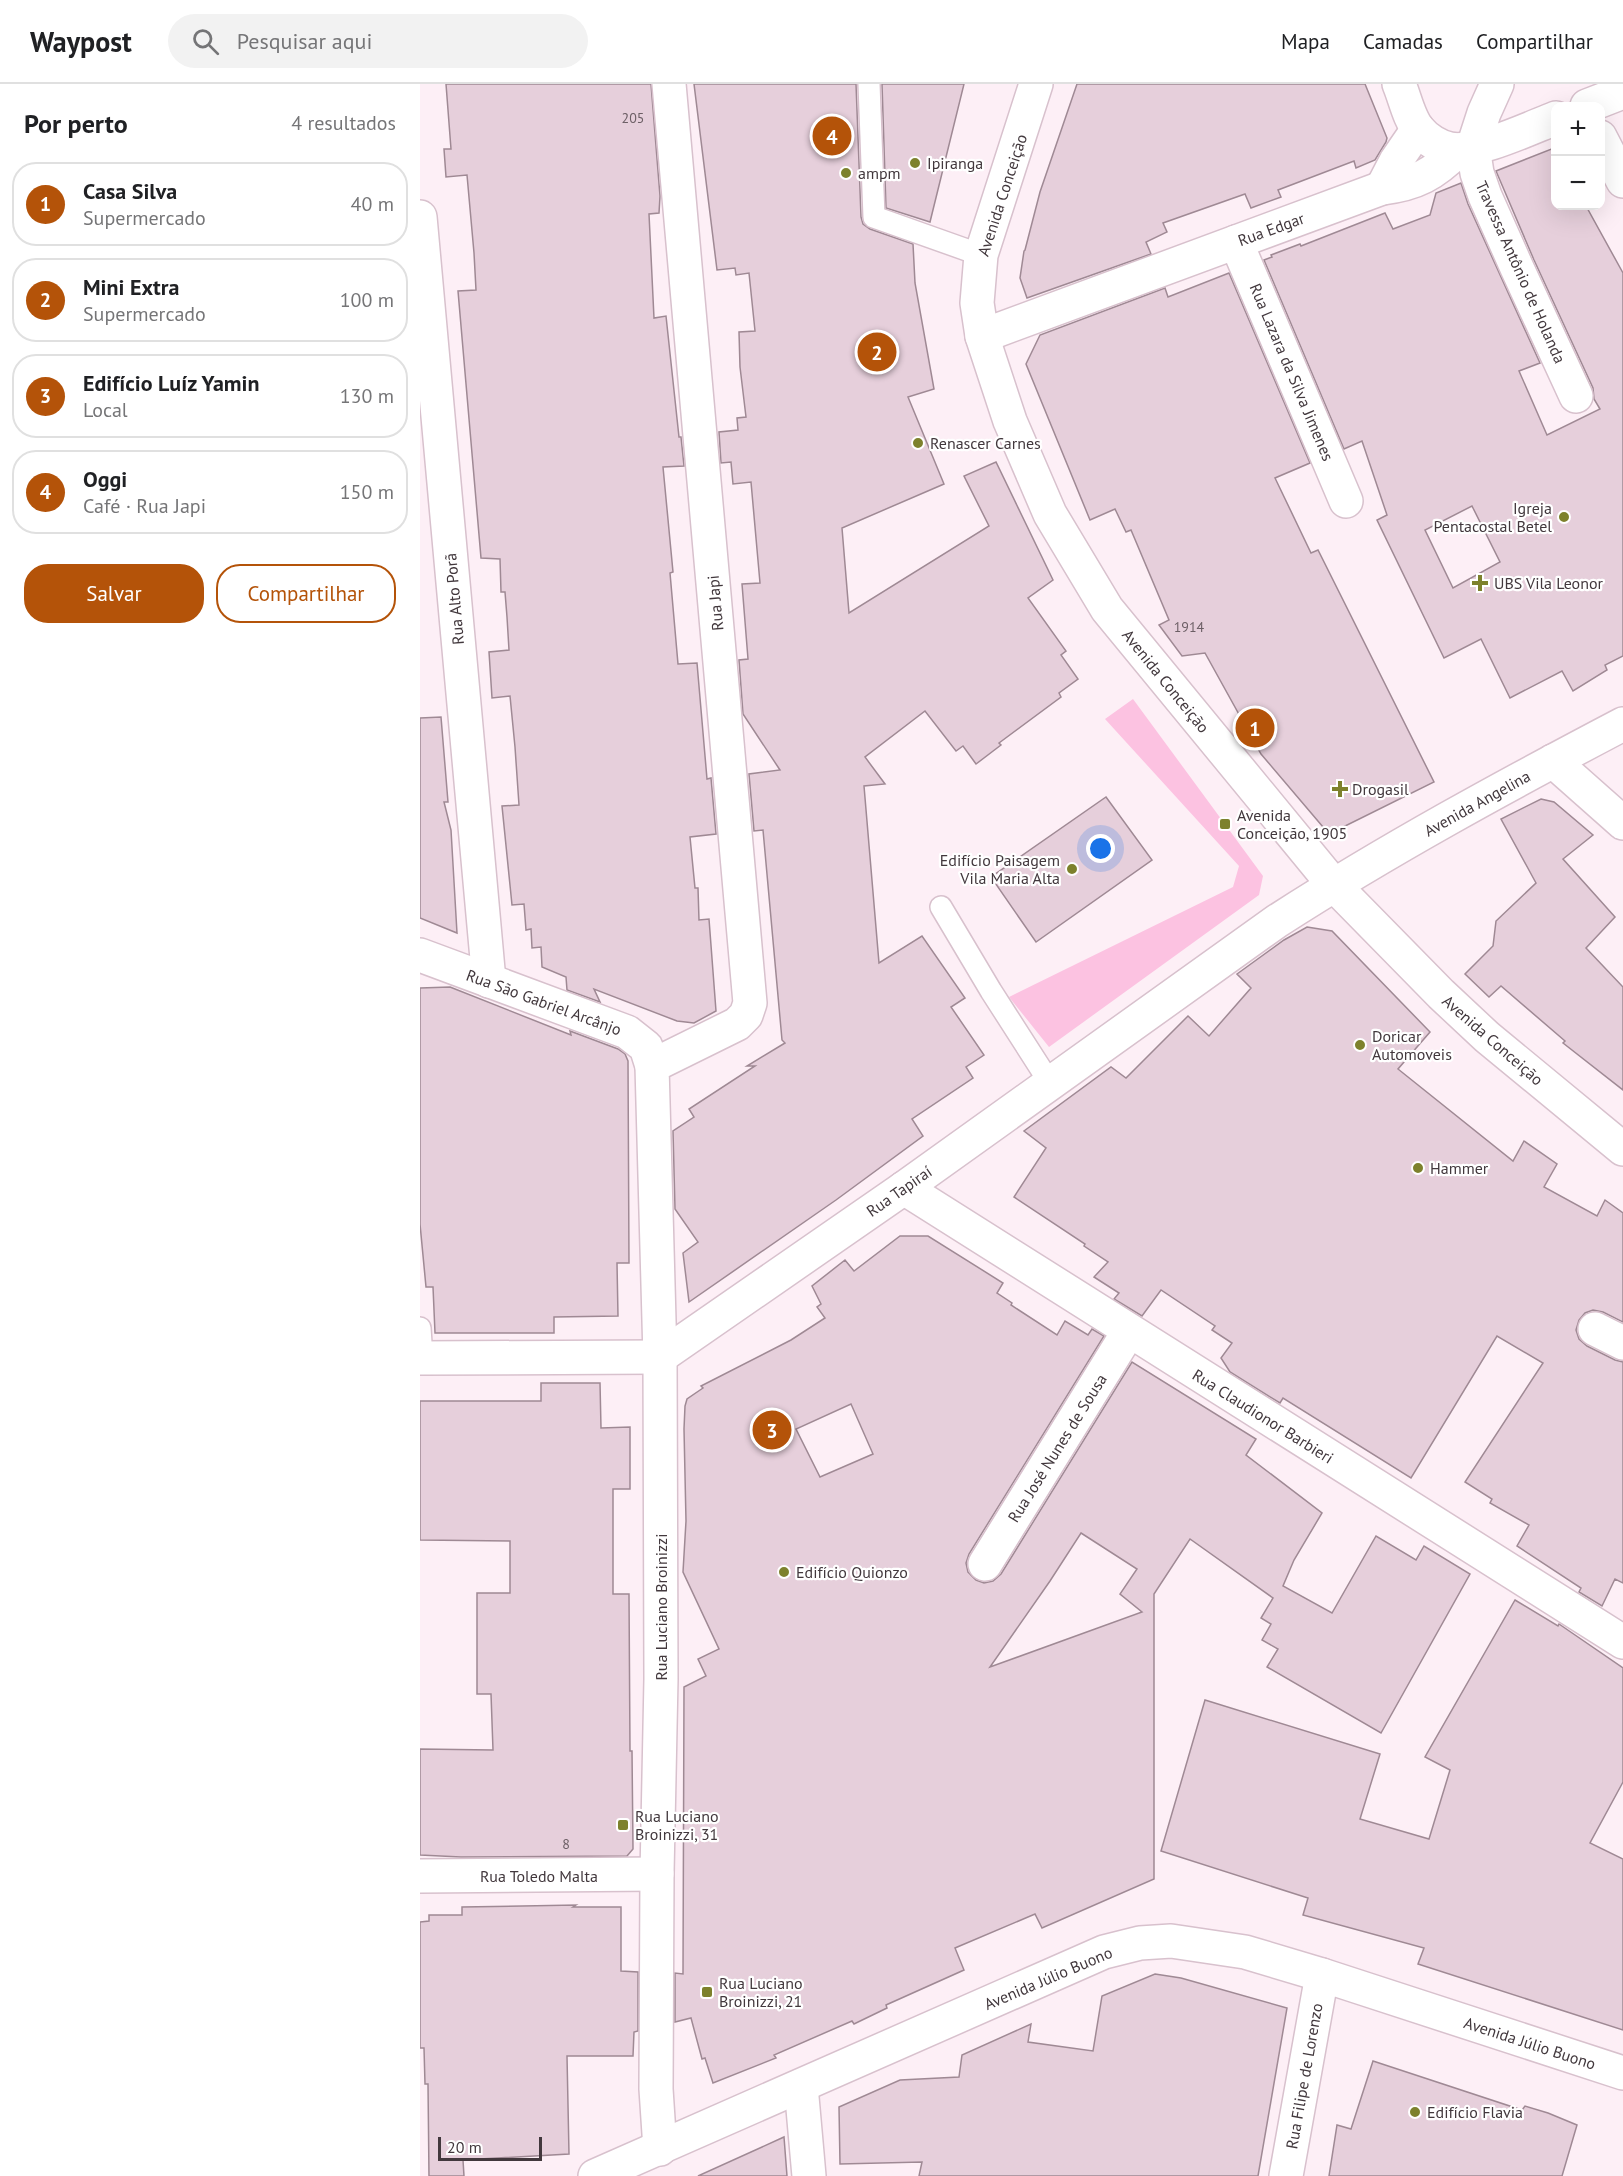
<!DOCTYPE html>
<html lang="pt">
<head>
<meta charset="utf-8">
<style>
  body { margin:0; font-family:"PT Sans",sans-serif; background:#f2f2f2; color:#202124 }
  .controls { position:absolute; right:18px; top:18px; display:grid; overflow:hidden; border-radius:12px; box-shadow:0 6px 24px #0002 }
  .controls button { width:54px; height:54px; display:grid; place-items:center; padding:0; border:0; border-bottom:2px solid #e0e0e0; background:#fff; color:#202124; font:30px sans-serif }
  .scale { position:absolute; left:18px; bottom:15px; width:104px; box-sizing:border-box; padding-left:6px; border:3px solid #42383d; border-top:0; font-size:16px; line-height:21px; white-space:nowrap; color:#42383d; -webkit-text-stroke:4px #fff; paint-order:stroke }
  .you { position:absolute; left:681px; top:765px; width:21px; height:21px; margin:-15px; border:4px solid #fff; border-radius:50%; background:#1a73e8; box-shadow:0 0 0 9px #1a73e833 }
  .badge { display:grid; place-items:center; width:39px; height:39px; border-radius:50%; background:#b45309; color:#fff; font-size:20px; font-weight:700 }
  .pin { position:absolute; translate:-50% -50%; border:3px solid #fff; box-shadow:0 2px 6px #0006 }
  .list { margin:0; padding:0; list-style:none }
  h2 { display:flex; justify-content:space-between; align-items:center; height:78px; margin:0; padding:0 24px; font-size:26px }
  h2 small { font-size:20px; font-weight:400; color:#757577 }
  .list li { display:grid; grid-template-columns:39px 1fr auto; gap:18px; align-items:center; box-sizing:border-box; height:84px; margin:0 12px 12px; padding:0 12px; border:2px solid #e0e0e0; border-radius:24px }
  .list b { display:block; font-size:22px; white-space:nowrap }
  .list p { margin:0; font-size:20px; white-space:nowrap; color:#757577 }
  .list em { font-size:20px; font-style:normal; color:#757577 }
  .actions { display:flex; gap:12px; padding:18px 24px }
  .actions a { flex:1; padding:14px 0; border:2px solid #b45309; border-radius:24px; text-align:center; font-size:21px; color:#b45309 }
  .actions .main { background:#b45309; color:#fff }
  .icon { flex:none; width:33px; height:33px; fill:none; stroke:currentColor; stroke-width:2; stroke-linecap:round; stroke-linejoin:round }
  .map { position:relative; flex:none; width:1203px; height:2092px; overflow:hidden }
  header { display:flex; align-items:center; gap:36px; box-sizing:border-box; height:84px; padding:0 30px; background:#fff; border-bottom:2px solid #e0e0e0 }
  header strong { font-size:28px }
  nav { display:flex; gap:33px; margin-inline-start:auto; font-size:21px }
  .search { width:420px; height:54px; background:#f2f2f2; display:flex; align-items:center; gap:15px; box-sizing:border-box; padding:0 21px; border-radius:33px; color:#757577; font-size:22px }
  main { display:flex }
  aside { flex:1; background:#fff }
  .map>svg:first-child { display:block }
  .green { fill:#fcc2e1 }
  .building { fill:#e6cfdb; stroke:#9f8994; stroke-width:1.5; fill-rule:evenodd }
  .lines { fill:none; stroke-linecap:round; stroke-linejoin:round }
  .lane-casing { stroke:#d8c1cd; stroke-width:24 }
  .street-casing { stroke:#d8c1cd; stroke-width:36 }
  .secondary-casing { stroke:#d8c1cd; stroke-width:36 }
  .lane { stroke:#fff; stroke-width:21 }
  .street { stroke:#fff; stroke-width:33 }
  .secondary { stroke:#fff; stroke-width:33 }
  .poi-dot { fill:#7d812c; stroke:#fff; stroke-width:2 }
  .labels { text-anchor:middle; dominant-baseline:central; stroke-width:4.5; stroke-linejoin:round; paint-order:stroke }
  .number-label { font-size:14px; fill:#6b5e64 }
  .poi-label { font-size:16px; fill:#42383d; stroke:#fff; text-anchor:start }
  .street-label { font-size:16px; fill:#42383d; stroke:#fff }
</style>
</head>
<body>
<header>
<strong>Waypost</strong>
<div class="search"><svg class="icon" aria-label="search" viewBox="0 0 24 24"><circle cx="10" cy="10" r="6"/><path d="M15 15l6 6"/></svg>Pesquisar aqui</div>
<nav><a>Mapa</a><a>Camadas</a><a>Compartilhar</a></nav>
</header>
<main>
<aside>
<h2>Por perto<small>4 resultados</small></h2>
<ul class="list">
<li><span class="badge">1</span><div><b>Casa Silva</b><p>Supermercado</p></div><em>40 m</em></li>
<li><span class="badge">2</span><div><b>Mini Extra</b><p>Supermercado</p></div><em>100 m</em></li>
<li><span class="badge">3</span><div><b>Edifício Luíz Yamin</b><p>Local</p></div><em>130 m</em></li>
<li><span class="badge">4</span><div><b>Oggi</b><p>Café · Rua Japi</p></div><em>150 m</em></li>
</ul>
<div class="actions"><a class="main">Salvar</a><a>Compartilhar</a></div>
</aside>
<div class="map">
<svg width="1203" height="2092" viewBox="0 0 1203 2092">
  <rect width="100%" height="100%" fill="#fdeff6"/>
  <!-- green -->
  <polygon class="green" points="713,615 843,792 839,811 629,963 589,913 813,803 819,782 685,635"/>
  <!-- building -->
  <g class="building">
    <polygon points="26,0 231,0 240,112 239,129 229,130 234,234 246,232 259,353 261,353 264,382 243,383 253,488 250,489 258,580 277,579 287,695 291,694 296,750 270,753 275,804 278,804 279,836 289,835 296,927 274,939 257,937 174,905 180,918 147,906 146,893 122,883 121,863 112,864 111,845 106,846 104,820 92,821 82,722 99,721 95,663 90,612 72,614 69,568 89,566 87,533 85,508 81,508 80,475 61,474 38,207 56,206 54,169 47,91 26,93 24,65 31,65"/>
    <polygon points="274,0 436,0 441,133 443,140 450,145 493,160 495,199 514,305 488,313 524,400 422,444 429,529 569,442 544,392 576,378 633,496 608,514 646,567 641,571 658,595 639,609 641,613 579,659 581,661 556,680 543,662 536,667 505,627 445,673 465,700 444,702 459,879 502,852 545,914 531,923 564,971 546,983 553,994 492,1035 503,1052 416,1116 269,1218 263,1169 278,1158 255,1125 253,1047 274,1033 269,1025 335,982 327,982 365,959 362,956 343,746 334,747 329,690 360,686 323,630 319,576 328,575 322,500 340,499 331,398 313,400 311,378 301,379 299,348 318,346 317,334 326,333 320,283 319,248 335,247 329,189 316,191 315,184 297,186"/>
    <polygon points="462,0 544,0 510,138 466,124"/>
    <polygon points="657,0 945,0 967,54 966,58 955,76 936,84 934,77 858,106 861,113 831,124 825,110 743,139 747,148 726,158 731,170 607,214 600,194 604,167 605,166 620,108"/>
    <path d="M1134 64 1136 122H1166L1203 189V572L1185 581 1187 586 1153 607 1142 587 1090 614 1061 555 1024 574 957 436 967 431 942 357 924 365 844 176 852 173 851 171 880 160 881 162 965 129 973 145 1010 131 1016 109 1041 99 1048 120 1120 279 1099 287 1127 351 1180 325 1174 315 1173 304 1114 176 1076 87ZM1052 422 1080 478 1033 504 1005 446Z"/>
    <polygon points="809,189 890,379 855,394 891,469 898,466 1014,698 909,750 841,670 785,569 762,572 739,541 749,536 711,446 706,448 695,425 670,436 606,280 620,251 745,204 748,213"/>
    <polygon points="21,633 28,718 24,718 31,746 37,849 0,834 0,634"/>
    <polygon points="686,713 732,776 616,858 571,793"/>
    <polygon points="1121,715 1134,718 1173,751 1143,775 1195,833 1166,864 1203,903 1203,1006 1143,959 1145,957 1081,902 1069,913 1045,890 1073,862 1076,837 1116,799 1081,735"/>
    <polygon points="887,843 912,847 1010,948 978,985 1093,1077 1104,1057 1137,1080 1124,1103 1177,1132 1185,1116 1203,1129 1203,1238 1183,1228 1173,1226 1165,1229 1159,1236 1156,1246 1159,1255 1167,1262 1195,1276 1203,1278 1203,1499 1195,1495 1182,1522 1159,1508 1161,1504 1097,1462 1109,1441 1070,1419 1072,1415 1045,1398 1123,1279 1077,1252 991,1394 863,1314 860,1319 810,1288 801,1274 812,1259 792,1246 795,1242 741,1206 722,1232 694,1215 699,1209 674,1193 688,1178 664,1162 665,1160 594,1113 626,1064 604,1047 691,983 706,994 768,932 789,952 831,904 817,890 864,856"/>
    <polygon points="30,903 151,951 150,947 198,965 205,970 208,977 209,1179 197,1179 198,1232 134,1233 134,1249 15,1249 13,1203 6,1203 0,1140 0,904"/>
    <path d="M480 1152H508L583 1199 577 1209 592 1219 591 1221 637 1251 645 1237 668 1251 672 1245 684 1252 549 1470 546 1479 548 1488 556 1496 564 1499 573 1497 581 1490 712 1278 836 1355 826 1371 902 1429 874 1476 863 1502 912 1529 956 1452 996 1476 1004 1462 1050 1490 961 1649 847 1583 858 1565 842 1556 851 1540 841 1534 853 1514 770 1455 734 1510V1795L622 1844 615 1830 535 1864 544 1886 466 1921 467 1924 434 1940 432 1937 354 1971 356 1974 293 1999 285 1974 282 1975 271 1934 255 1938V1889L263 1890 264 1603 286 1592 278 1575 299 1565 263 1488 266 1437 264 1345 265 1322 267 1315 283 1304 281 1302 371 1256 405 1234 397 1223 401 1220 392 1202 425 1176 434 1187ZM431 1320 453 1370 400 1393 376 1345ZM661 1449 717 1485 700 1510 722 1528 570 1583 630 1497Z"/>
    <polygon points="121,1299 180,1299 181,1344 210,1343 210,1405 193,1405 193,1510 209,1510 210,1667 212,1667 213,1765 207,1772 41,1773 0,1771 0,1665 73,1666 71,1610 57,1610 57,1509 90,1509 90,1457 0,1456 0,1317 121,1317"/>
    <polygon points="1095,1516 1138,1542 1139,1540 1203,1584 1203,1698 1170,1759 1203,1775 1203,1946 998,1880 1004,1864 883,1831 888,1814 741,1767 785,1616 960,1670 940,1735 1009,1755 1030,1686 1005,1673"/>
    <polygon points="156,1821 153,1823 201,1823 201,1887 218,1888 218,1947 214,1948 213,1972 147,1972 149,2070 43,2076 44,2092 9,2092 8,2000 5,2000 4,1964 0,1964 0,1838 9,1837 9,1831 42,1831 42,1823"/>
    <polygon points="735,1890 761,1894 867,1924 838,2092 499,2092 502,2078 420,2080 419,2023 480,1996 539,1993 542,1971 611,1940 608,1958 673,1967 682,1912"/>
    <polygon points="953,1977 1102,2026 1105,2022 1128,2029 1157,2041 1142,2092 909,2092 917,2041 931,2045"/>
    <polygon points="364,2053 367,2092 278,2092"/>
  </g>
  <g class="lines">
    <!-- lane casing -->
    <g class="lane-casing">
      <g id="lane">
        <polyline points="449,0 454,133 561,171"/>
        <polyline points="521,823 571,907 630,999"/>
        <polyline points="0,1244 2,1274"/>
      </g>
    </g>
    <!-- street casing -->
    <g class="street-casing">
      <g id="street">
        <polyline points="1077,0 1064,29 1053,63 1057,89 1065,112 1097,184 1156,312"/>
        <polyline points="1180,53 1203,97"/>
        <polyline points="962,104 976,77 998,45"/>
        <polyline points="0,133 69,897"/>
        <polyline points="816,158 926,417"/>
        <path d="M562 252 962 104C996 100 1014 90 1038 66"/>
        <polyline points="1133,677 1203,739"/>
        <polyline points="0,871 207,948 226,963 232,982"/>
        <polyline points="484,1104 1203,1558"/>
        <polyline points="1175,1245 1203,1259"/>
        <polyline points="0,1274 240,1273"/>
        <polyline points="565,1480 709,1247"/>
        <polyline points="0,1792 237,1790"/>
        <polyline points="381,2002 389,2092"/>
        <polyline points="866,2092 902,1891"/>
      </g>
    </g>
    <!-- secondary casing -->
    <g class="secondary-casing">
      <g id="secondary">
        <polyline points="616,0 561,171 557,219 562,252 590,337 630,430 687,525 913,800 1021,910 1067,953 1203,1065"/>
        <path d="M979 0C985 14 989 35 999 46 1006 55 1019 63 1030 65 1056 70 1110 44 1136 34"/>
        <polyline points="1167,22 1203,8"/>
        <path d="M240 1273 484 1104 857 837C969 765 1085 702 1203 640"/>
        <polyline points="240,2065 236,2005 237,1790 241,1595 240,1273 232,982 317,940 326,931 330,919 249,0"/>
        <polyline points="175,2092 684,1868 720,1859 751,1857 825,1868 902,1891 1203,1989"/>
      </g>
    </g>
    <!-- lane -->
    <use href="#lane" class="lane"/>
    <!-- street -->
    <use href="#street" class="street"/>
    <!-- secondary -->
    <use href="#secondary" class="secondary"/>
  </g>
  <!-- markers -->
  <g class="poi-dot">
    <circle cx="495" cy="79" r="6"/>
    <circle cx="426" cy="89" r="6"/>
    <circle cx="498" cy="359" r="6"/>
    <circle cx="1144" cy="433" r="6"/>
    <path d="M1057 490h6v6h6v6h-6v6h-6v-6h-6v-6h6z"/>
    <path d="M917 696h6v6h6v6h-6v6h-6v-6h-6v-6h6z"/>
    <rect x="799" y="734" width="12" height="12" rx="3"/>
    <circle cx="652" cy="785" r="6"/>
    <circle cx="940" cy="961" r="6"/>
    <circle cx="998" cy="1084" r="6"/>
    <circle cx="364" cy="1488" r="6"/>
    <rect x="197" y="1735" width="12" height="12" rx="3"/>
    <rect x="281" y="1902" width="12" height="12" rx="3"/>
    <circle cx="995" cy="2028" r="6"/>
  </g>
  <g class="labels">
    <!-- number labels -->
    <g class="number-label">
      <text x="213" y="34">205</text>
      <text x="769" y="543">1914</text>
      <text x="146" y="1760">8</text>
    </g>
    <!-- poi labels -->
    <g class="poi-label">
      <text x="507" y="79">Ipiranga</text>
      <text x="438" y="89">ampm</text>
      <text x="510" y="359">Renascer Carnes</text>
      <text x="1132" y="424" text-anchor="end">Igreja<tspan x="1132" dy="18">Pentacostal Betel</tspan></text>
      <text x="1074" y="499">UBS Vila Leonor</text>
      <text x="932" y="705">Drogasil</text>
      <text x="817" y="731">Avenida<tspan x="817" dy="18">Conceição, 1905</tspan></text>
      <text x="640" y="776" text-anchor="end">Edifício Paisagem<tspan x="640" dy="18">Vila Maria Alta</tspan></text>
      <text x="952" y="952">Doricar<tspan x="952" dy="18">Automoveis</tspan></text>
      <text x="1010" y="1084">Hammer</text>
      <text x="376" y="1488">Edifício Quionzo</text>
      <text x="215" y="1732">Rua Luciano<tspan x="215" dy="18">Broinizzi, 31</tspan></text>
      <text x="299" y="1899">Rua Luciano<tspan x="299" dy="18">Broinizzi, 21</tspan></text>
      <text x="1007" y="2028">Edifício Flavia</text>
    </g>
    <!-- street labels -->
    <g class="street-label">
      <text transform="translate(582 111) rotate(-72)">Avenida Conceição</text>
      <text transform="translate(851 145) rotate(-20)">Rua Edgar</text>
      <text transform="translate(1101 188) rotate(66)">Travessa Antônio de Holanda</text>
      <text transform="translate(872 288) rotate(67)">Rua Lazara da Silva Jimenes</text>
      <text transform="translate(34 515) rotate(-95)">Rua Alto Porã</text>
      <text transform="translate(295 519) rotate(-95)">Rua Japi</text>
      <text transform="translate(746 597) rotate(51)">Avenida Conceição</text>
      <text transform="translate(1057 719) rotate(-29)">Avenida Angelina</text>
      <text transform="translate(124 918) rotate(20)">Rua São Gabriel Arcânjo</text>
      <text transform="translate(1073 956) rotate(41)">Avenida Conceição</text>
      <text transform="translate(479 1107) rotate(-35)">Rua Tapiraí</text>
      <text transform="translate(843 1332) rotate(32)">Rua Claudionor Barbieri</text>
      <text transform="translate(637 1364) rotate(-58)">Rua José Nunes de Sousa</text>
      <text transform="translate(241 1523) rotate(-90)">Rua Luciano Broinizzi</text>
      <text x="119" y="1792">Rua Toledo Malta</text>
      <text transform="translate(628 1894) rotate(-23)">Avenida Júlio Buono</text>
      <text transform="translate(1110 1959) rotate(18)">Avenida Júlio Buono</text>
      <text transform="translate(884 1992) rotate(-80)">Rua Filipe de Lorenzo</text>
    </g>
  </g>
</svg>
<div class="controls">
<button>+</button>
<button>−</button>
</div>
<div class="scale">20 m</div>
<div class="you"></div>
<div class="pin badge" style="left:835px;top:644px">1</div>
<div class="pin badge" style="left:457px;top:268px">2</div>
<div class="pin badge" style="left:352px;top:1346px">3</div>
<div class="pin badge" style="left:412px;top:52px">4</div>
</div>
</main>
</body>
</html>
